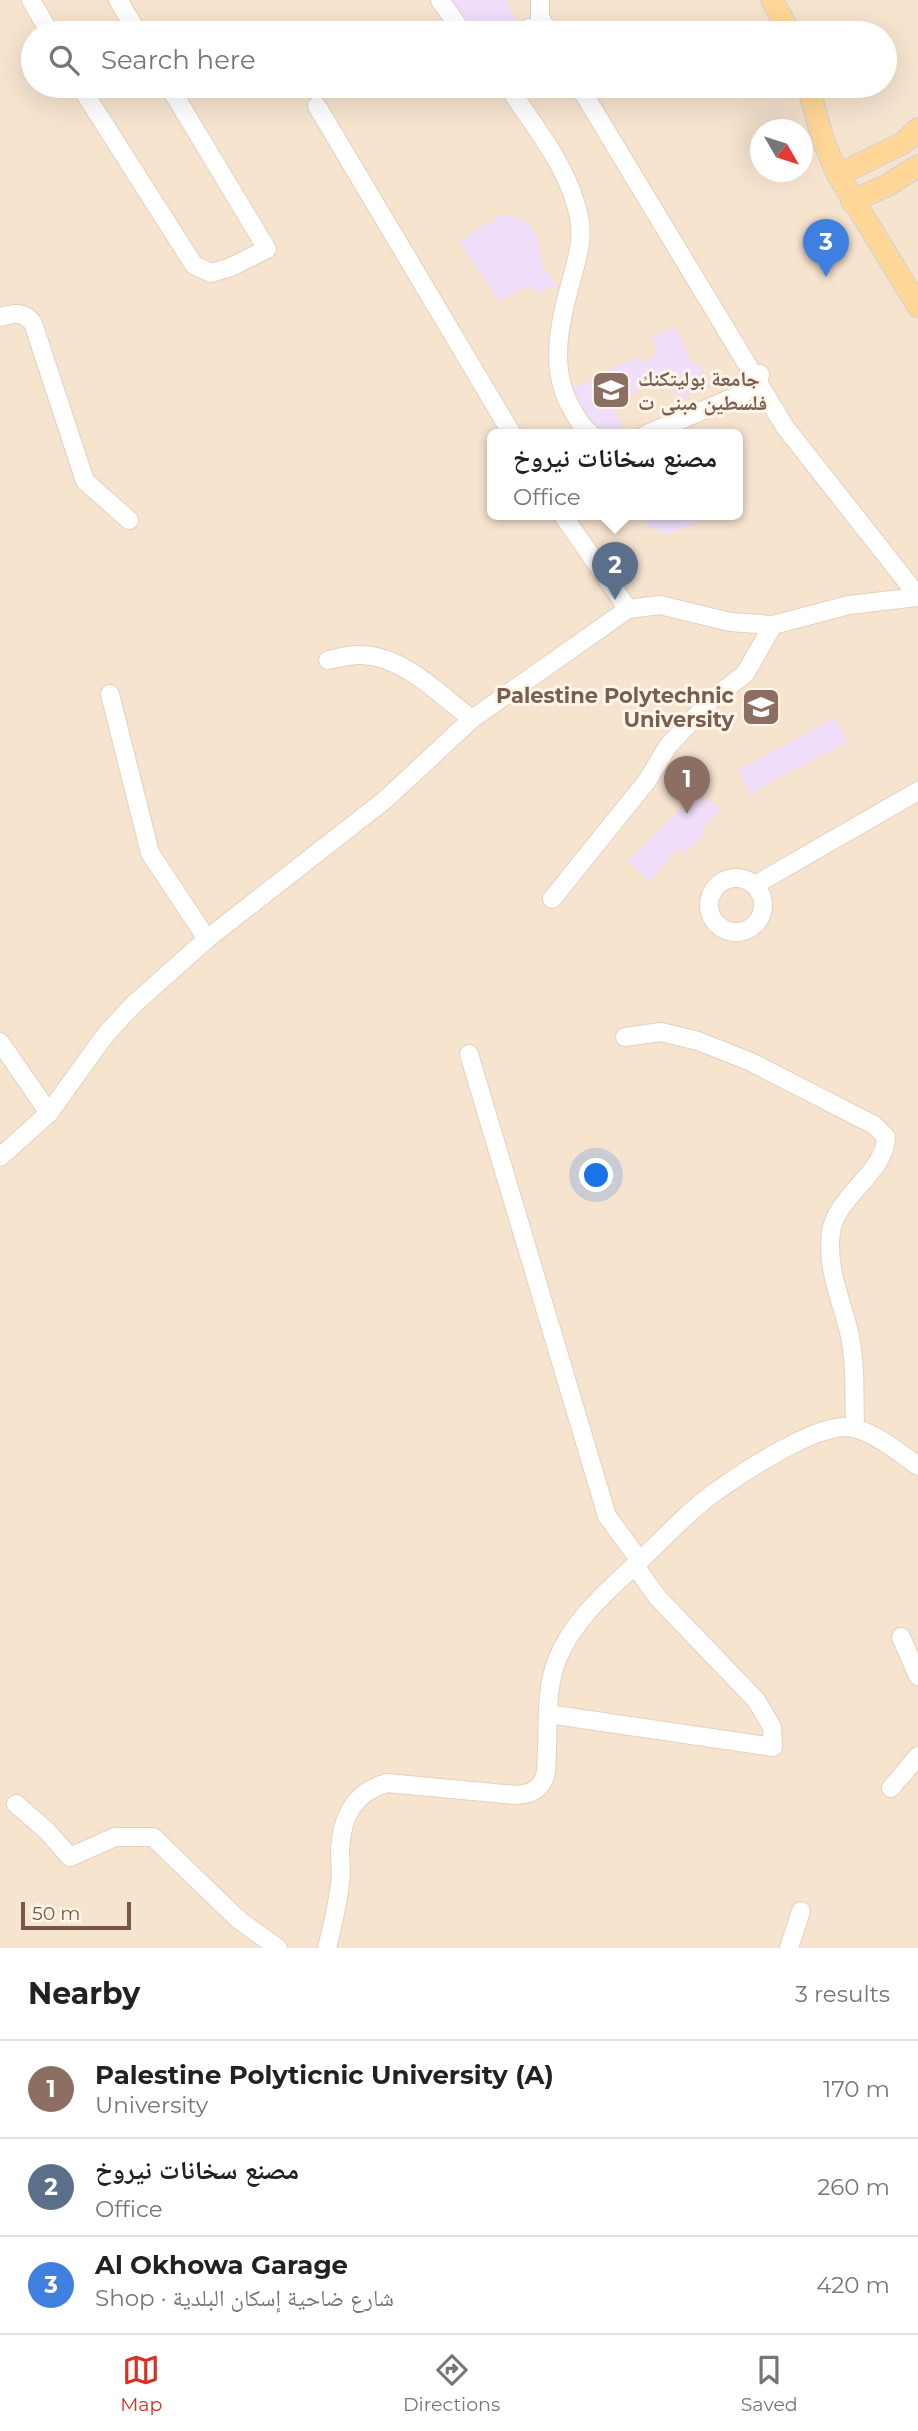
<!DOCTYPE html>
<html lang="en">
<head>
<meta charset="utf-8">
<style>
  body { margin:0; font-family:Montserrat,"Noto Naskh Arabic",sans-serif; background:#f2f2f2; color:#222 }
  .compass { position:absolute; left:750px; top:119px; width:63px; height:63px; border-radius:50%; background:#fff; box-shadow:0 7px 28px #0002; rotate:129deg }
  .scale { position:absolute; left:21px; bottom:18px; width:110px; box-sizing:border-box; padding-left:7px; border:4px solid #775746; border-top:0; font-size:19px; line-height:24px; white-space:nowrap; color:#775746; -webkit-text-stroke:5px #fff6e9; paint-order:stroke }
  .you { position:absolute; left:597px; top:1176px; width:24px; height:24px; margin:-18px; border:5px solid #fff; border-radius:50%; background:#1a73e8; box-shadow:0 0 0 10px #1a73e833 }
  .badge { display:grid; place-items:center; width:46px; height:46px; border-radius:50%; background:#d93025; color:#fff; font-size:23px; font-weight:700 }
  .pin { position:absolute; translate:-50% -58px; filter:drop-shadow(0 2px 4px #0008) }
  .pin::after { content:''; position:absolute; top:37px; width:24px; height:21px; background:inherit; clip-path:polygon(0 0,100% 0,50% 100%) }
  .popup { position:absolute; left:487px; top:429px; width:256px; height:91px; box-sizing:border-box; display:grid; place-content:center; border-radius:10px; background:#fff; filter:drop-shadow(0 2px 5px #0005); font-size:23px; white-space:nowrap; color:#767676 }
  .popup b { font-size:26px; color:#222 }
  .popup::after { content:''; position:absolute; left:50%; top:100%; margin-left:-14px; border:14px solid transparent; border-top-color:#fff }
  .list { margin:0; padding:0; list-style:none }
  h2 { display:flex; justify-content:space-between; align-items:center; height:91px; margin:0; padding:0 28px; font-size:30px }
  h2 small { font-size:23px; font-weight:400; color:#767676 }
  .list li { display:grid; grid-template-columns:46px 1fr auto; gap:21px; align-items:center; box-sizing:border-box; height:98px; padding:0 28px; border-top:2px solid #e0e0e0 }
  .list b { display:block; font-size:26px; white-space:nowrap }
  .list p { margin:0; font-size:23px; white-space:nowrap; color:#767676 }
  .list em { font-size:23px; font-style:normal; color:#767676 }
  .icon { flex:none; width:38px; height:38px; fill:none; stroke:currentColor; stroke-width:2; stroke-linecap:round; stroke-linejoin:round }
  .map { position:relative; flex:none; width:918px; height:1948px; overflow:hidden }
  .search { position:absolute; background:#fff; box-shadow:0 7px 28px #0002; left:21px; right:21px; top:21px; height:77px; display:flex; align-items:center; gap:18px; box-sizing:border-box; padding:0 24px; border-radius:38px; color:#767676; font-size:26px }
  .sheet { height:385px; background:#fff }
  nav { display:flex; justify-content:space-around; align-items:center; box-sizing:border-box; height:98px; border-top:2px solid #e0e0e0; background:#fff; font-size:19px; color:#767676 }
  nav a { display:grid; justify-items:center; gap:4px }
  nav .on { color:#d93025 }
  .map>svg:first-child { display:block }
  .residential { fill:#f6e4cf; fill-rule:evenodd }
  .education { fill:#f0defa }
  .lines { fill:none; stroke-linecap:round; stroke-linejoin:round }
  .minor-casing { stroke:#e5d0bf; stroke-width:20 }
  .major-casing { stroke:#dcd3cf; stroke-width:24 }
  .minor { stroke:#fff; stroke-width:18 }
  .major { stroke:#ffd897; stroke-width:21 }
  .labels { text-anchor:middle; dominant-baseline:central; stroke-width:6; stroke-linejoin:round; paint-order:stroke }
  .education-label { font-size:21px; font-weight:bold; fill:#785e54; stroke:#fff6e9; text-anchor:start }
</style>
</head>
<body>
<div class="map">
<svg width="918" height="1948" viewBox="0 0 918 1948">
  <rect width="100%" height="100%" fill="#fef3e2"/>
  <!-- residential -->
  <path class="residential" d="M0 0H918V1948H0ZM33 33H885V86H33ZM760 130H802V172H760ZM492 434H738V514H492Z"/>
  <!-- education -->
  <g class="education">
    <polygon points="439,0 506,0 520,26 509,33 456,33"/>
    <polygon points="508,215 521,219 530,226 538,240 543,267 559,288 548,287 538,295 529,284 500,302 460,243 483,225 496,221 496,216"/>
    <polygon points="675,327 694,366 698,362 710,385 681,399 673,389 669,391 662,386 658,380 618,403 613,401 611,404 623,427 610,434 598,434 585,426 581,409 572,388 612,373 611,368 640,357 644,362 657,355 652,337"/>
    <polygon points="643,514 719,514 667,534 650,528"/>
    <polygon points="835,718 848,742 770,782 751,795 737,770"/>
    <polygon points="698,791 721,810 702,828 705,834 684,854 677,848 650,882 628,861"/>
  </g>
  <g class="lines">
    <!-- minor casing -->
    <g class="minor-casing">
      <g id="minor">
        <polyline points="31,0 50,33"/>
        <polyline points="118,0 138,33"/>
        <polyline points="440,0 463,33"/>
        <polyline points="540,0 540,17 548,33"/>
        <polyline points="518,33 529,28 536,33"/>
        <polyline points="80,86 194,265 211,273 231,267 267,249 169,86"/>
        <path d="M508 86C534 127 569 167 579 217 584 240 576 262 570 285 559 325 549 371 572 409 577 418 582 428 591 434"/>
        <polyline points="579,86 785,427 918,596"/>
        <polyline points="317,106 512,434"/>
        <path d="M0 317C14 313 23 311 33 323L85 481 129 520"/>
        <path d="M647 434 744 393C751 388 760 383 760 374"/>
        <polyline points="562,514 628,609"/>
        <path d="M328 660C339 658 350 654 361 655 404 656 440 695 472 719"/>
        <polyline points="110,694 150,853 207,939"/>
        <circle cx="736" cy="905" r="27"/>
        <polyline points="755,885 918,791"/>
        <polyline points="552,899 647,781 668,746 712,699 745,674 773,625"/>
        <path d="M625 1037 661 1032 698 1041 751 1062 874 1125 886 1137C886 1172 836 1196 831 1232 826 1267 841 1299 849 1332 856 1362 854 1397 855 1428"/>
        <polyline points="0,1042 49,1113"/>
        <polyline points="469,1054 607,1516 640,1561"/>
        <polyline points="0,1157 49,1113 106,1034 133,1005 207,939 386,799 472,719 628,609 660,605 730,622 773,625 849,605 918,597"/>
        <polyline points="901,1637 918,1676"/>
        <polyline points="548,1714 773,1747 772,1727 756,1700 658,1598 635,1566"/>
        <polyline points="891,1788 918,1756"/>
        <polyline points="16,1804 47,1831 70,1857 115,1837 153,1837 239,1920 278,1948"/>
        <path d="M327 1948C332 1928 338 1904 340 1883 342 1872 340 1860 340 1849 342 1816 354 1792 387 1783L516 1795C528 1794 537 1792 543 1781 548 1772 546 1760 547 1750 548 1720 546 1688 557 1660 574 1616 616 1584 649 1552 672 1530 694 1506 721 1488 748 1469 811 1428 844 1427 869 1427 898 1452 918 1466"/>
        <polyline points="789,1948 801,1911"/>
      </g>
    </g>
    <!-- major casing -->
    <g class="major-casing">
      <g id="major">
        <polyline points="772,0 790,33"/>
        <polyline points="808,86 823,140 838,175 918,306"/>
        <polyline points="838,175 903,143 918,129"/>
        <polyline points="852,201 888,185 918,166"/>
      </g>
    </g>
    <!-- minor -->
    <use href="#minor" class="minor"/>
    <!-- major -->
    <use href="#major" class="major"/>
  </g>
  <!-- icons -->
  <defs>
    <g id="university-square" transform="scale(2.0125)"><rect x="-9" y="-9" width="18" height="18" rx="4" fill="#8d6e63" stroke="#fff6e9"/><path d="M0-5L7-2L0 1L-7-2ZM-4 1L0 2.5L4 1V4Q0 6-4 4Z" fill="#fff"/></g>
  </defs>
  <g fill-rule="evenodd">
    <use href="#university-square" x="611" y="390"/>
    <use href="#university-square" x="761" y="707"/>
  </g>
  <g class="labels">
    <!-- education labels -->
    <g class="education-label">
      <text x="638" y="378">جامعة بوليتكنك<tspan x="638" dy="24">فلسطين مبنى ت</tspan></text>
      <text x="734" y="695" text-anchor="end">Palestine Polytechnic<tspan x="734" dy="24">University</tspan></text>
    </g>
  </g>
</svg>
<svg class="compass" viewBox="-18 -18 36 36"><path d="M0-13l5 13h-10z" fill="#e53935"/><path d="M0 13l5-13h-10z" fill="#767676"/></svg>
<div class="scale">50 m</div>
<div class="you"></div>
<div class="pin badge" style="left:687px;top:814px;background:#8d6e63">1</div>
<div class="pin badge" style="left:615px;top:600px;background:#5c6f8a">2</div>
<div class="popup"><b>مصنع سخانات نيروخ</b>Office</div>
<div class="pin badge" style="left:826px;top:277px;background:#3f7fe0">3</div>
<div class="search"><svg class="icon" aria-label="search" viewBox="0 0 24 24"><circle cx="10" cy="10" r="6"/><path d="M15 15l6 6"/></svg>Search here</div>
</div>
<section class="sheet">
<h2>Nearby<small>3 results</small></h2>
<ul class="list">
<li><span class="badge" style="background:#8d6e63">1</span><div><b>Palestine Polyticnic University (A)</b><p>University</p></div><em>170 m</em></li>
<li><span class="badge" style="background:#5c6f8a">2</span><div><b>مصنع سخانات نيروخ</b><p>Office</p></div><em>260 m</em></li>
<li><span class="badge" style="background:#3f7fe0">3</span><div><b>Al Okhowa Garage</b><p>Shop · شارع ضاحية إسكان البلدية</p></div><em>420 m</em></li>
</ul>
</section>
<nav>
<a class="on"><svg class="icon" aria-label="map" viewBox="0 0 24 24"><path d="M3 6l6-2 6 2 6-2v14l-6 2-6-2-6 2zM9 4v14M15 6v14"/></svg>Map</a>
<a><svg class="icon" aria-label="directions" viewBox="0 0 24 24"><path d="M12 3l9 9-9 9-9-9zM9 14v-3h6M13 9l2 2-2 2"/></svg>Directions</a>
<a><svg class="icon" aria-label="saved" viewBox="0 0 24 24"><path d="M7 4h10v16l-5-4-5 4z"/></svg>Saved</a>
</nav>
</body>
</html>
